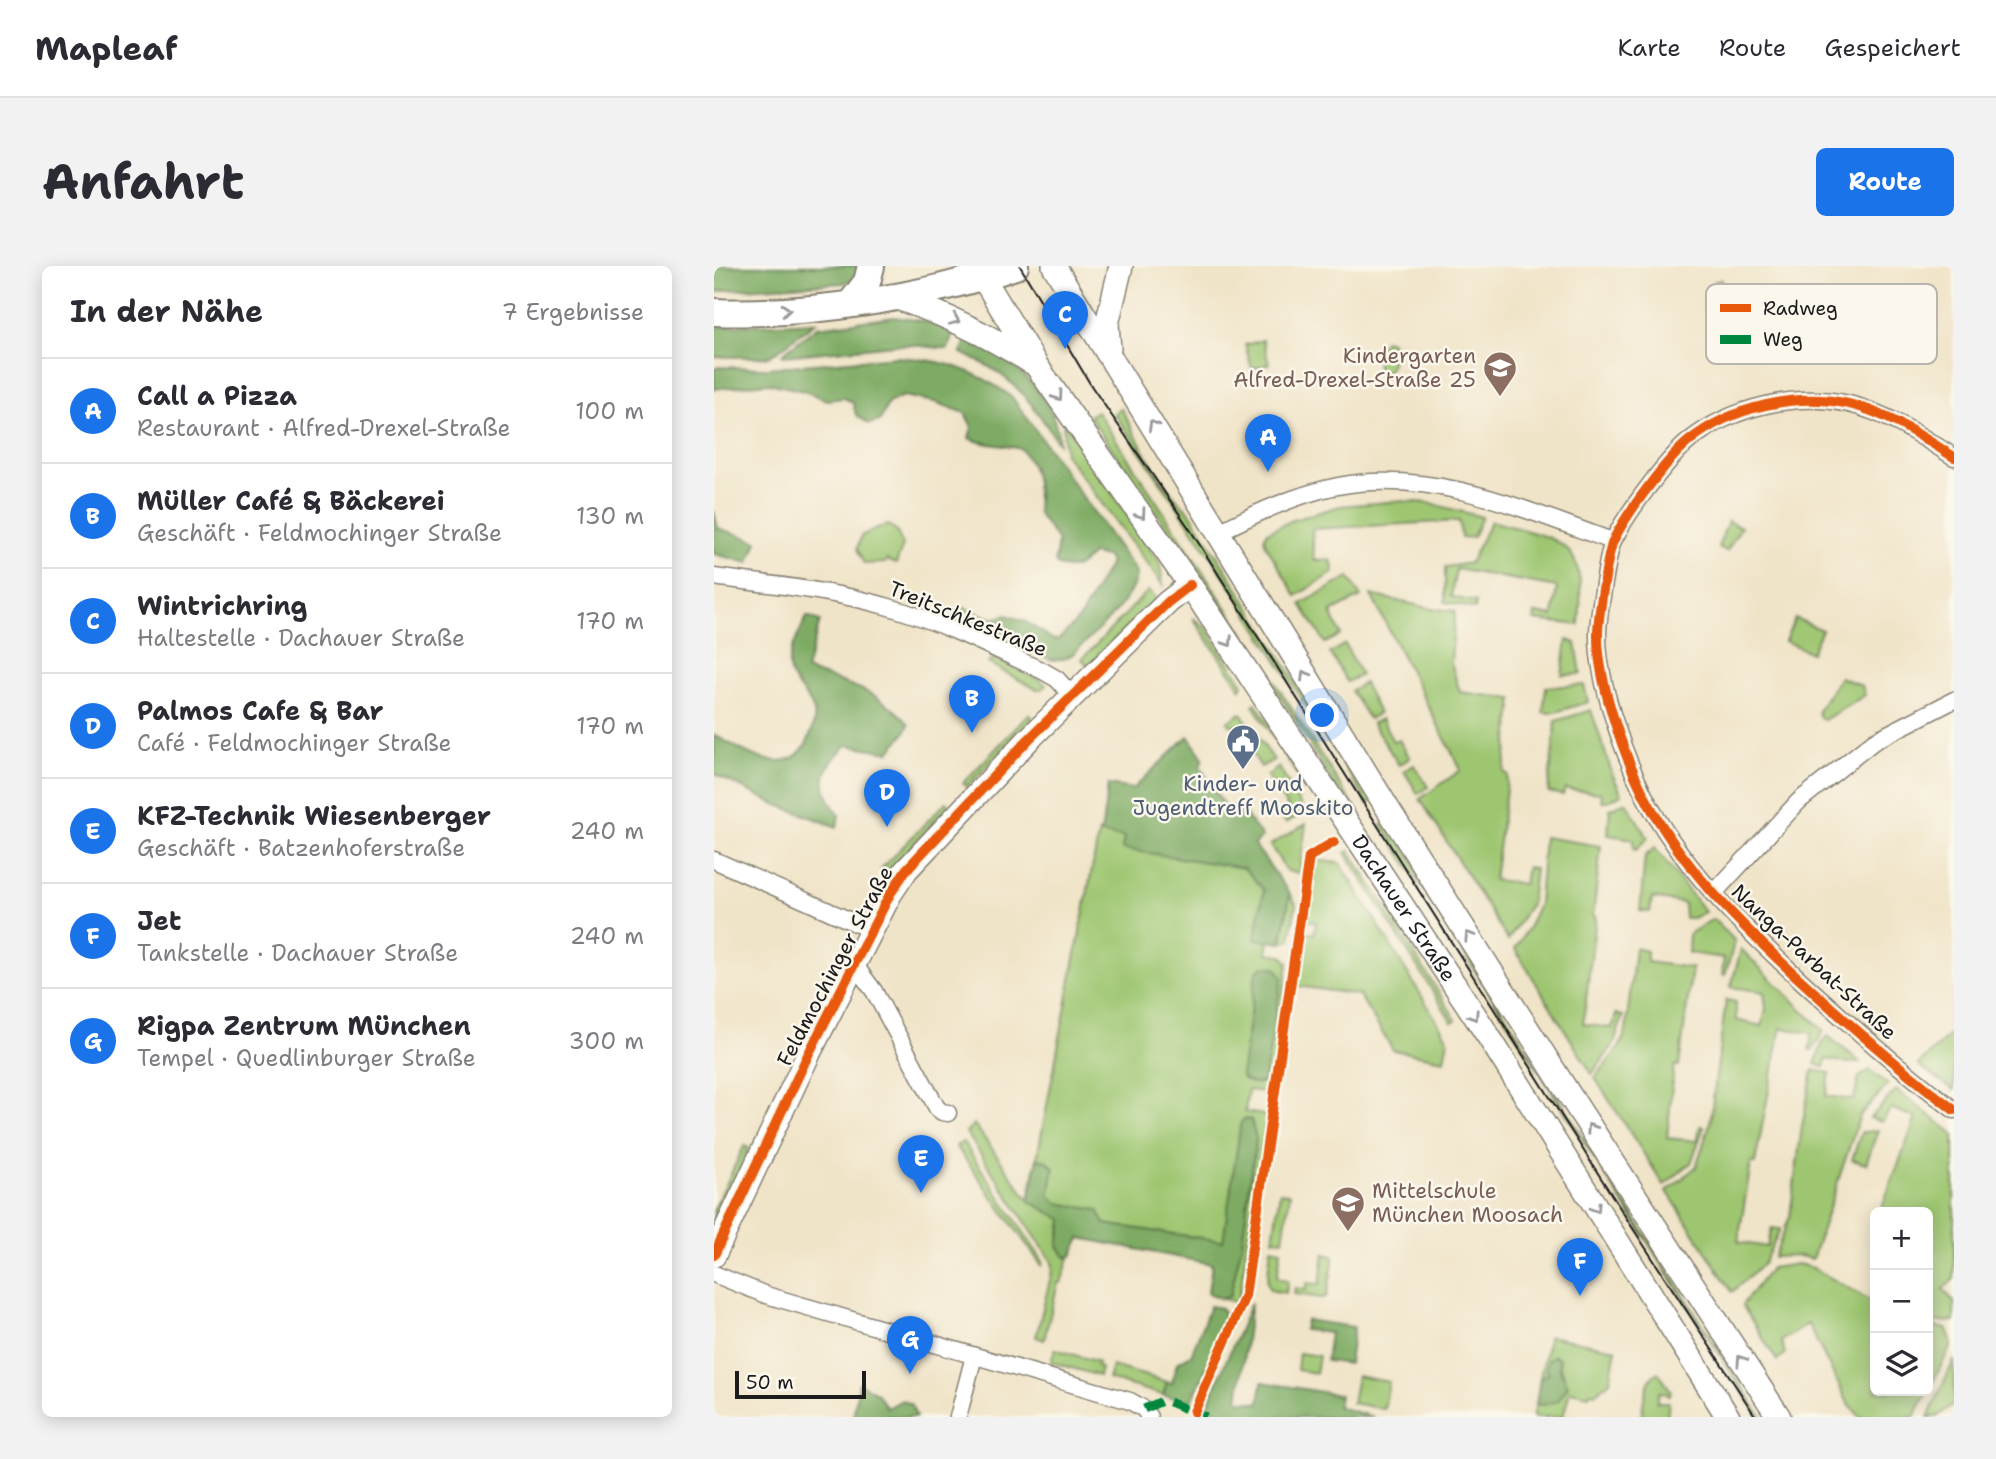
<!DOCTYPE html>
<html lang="de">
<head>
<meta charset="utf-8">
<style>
  body { margin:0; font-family:"Shantell Sans",sans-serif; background:#f2f2f3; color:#2b2b33 }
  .controls { position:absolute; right:21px; bottom:21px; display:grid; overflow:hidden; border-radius:10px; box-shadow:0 4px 18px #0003 }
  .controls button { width:63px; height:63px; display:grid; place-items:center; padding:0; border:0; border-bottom:2px solid #e1e1e2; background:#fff; color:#2b2b33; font:35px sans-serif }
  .scale { position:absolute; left:21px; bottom:18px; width:131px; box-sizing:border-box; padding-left:7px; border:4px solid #1c1c1c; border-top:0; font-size:19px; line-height:24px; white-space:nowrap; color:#1c1c1c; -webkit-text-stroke:5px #fbf7ec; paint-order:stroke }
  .you { position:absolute; left:609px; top:450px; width:24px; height:24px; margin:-18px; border:5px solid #fff; border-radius:50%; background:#1a73e8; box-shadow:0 0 0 10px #1a73e833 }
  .badge { display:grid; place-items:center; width:46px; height:46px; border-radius:50%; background:#1a73e8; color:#fff; font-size:23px; font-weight:700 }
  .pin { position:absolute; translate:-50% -58px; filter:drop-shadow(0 2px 4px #0008) }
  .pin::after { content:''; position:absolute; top:37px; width:24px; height:21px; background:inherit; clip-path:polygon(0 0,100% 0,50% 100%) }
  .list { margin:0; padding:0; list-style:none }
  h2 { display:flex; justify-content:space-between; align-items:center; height:91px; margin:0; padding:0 28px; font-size:30px }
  h2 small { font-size:23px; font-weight:400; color:#7c7c81 }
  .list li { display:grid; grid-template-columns:46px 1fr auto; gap:21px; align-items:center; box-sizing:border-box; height:105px; padding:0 28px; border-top:2px solid #e1e1e2 }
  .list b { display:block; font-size:26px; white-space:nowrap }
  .list p { margin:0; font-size:23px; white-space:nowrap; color:#7c7c81 }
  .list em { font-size:23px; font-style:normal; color:#7c7c81 }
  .icon { flex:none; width:38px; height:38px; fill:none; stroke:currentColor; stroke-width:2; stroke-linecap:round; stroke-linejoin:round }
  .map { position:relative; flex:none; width:1240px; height:1151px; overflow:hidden; border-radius:10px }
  header { display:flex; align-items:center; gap:42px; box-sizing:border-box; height:98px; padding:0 35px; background:#fff; border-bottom:2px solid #e1e1e2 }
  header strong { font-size:33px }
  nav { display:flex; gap:38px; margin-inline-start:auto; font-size:24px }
  .intro { display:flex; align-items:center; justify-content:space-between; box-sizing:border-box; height:168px; padding:0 42px }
  h1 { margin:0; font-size:49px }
  .button { padding:18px 32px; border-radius:10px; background:#1a73e8; color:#fff; font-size:24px; font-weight:700 }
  main { display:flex; gap:42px; padding:0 42px }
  aside { flex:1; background:#fff; border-radius:10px; box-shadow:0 4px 18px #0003 }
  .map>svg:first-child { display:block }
  .green { fill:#9ec671; stroke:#5d7146; stroke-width:2 }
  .forest { fill:#7eab63; stroke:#4d6440; stroke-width:2 }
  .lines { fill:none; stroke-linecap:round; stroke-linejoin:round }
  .street-casing { stroke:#868072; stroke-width:19 }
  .secondary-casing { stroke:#868072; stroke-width:26 }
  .primary-casing { stroke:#868072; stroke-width:30 }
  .street { stroke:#fff; stroke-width:16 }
  .secondary { stroke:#fff; stroke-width:23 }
  .primary { stroke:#fff; stroke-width:26 }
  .tram { stroke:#1c1c1c; stroke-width:2 }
  .quiet { stroke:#00873e; stroke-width:9; stroke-dasharray:18 9; stroke-linecap:butt }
  .cycleway-casing { stroke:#fbf7ec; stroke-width:15 }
  .cycleway { stroke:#e8590c; stroke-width:10 }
  .oneway { stroke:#999 }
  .labels { text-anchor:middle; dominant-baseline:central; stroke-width:5; stroke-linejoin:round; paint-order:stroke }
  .education-label { font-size:21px; fill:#785e54; stroke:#fbf7ec; text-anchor:end }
  .street-label { font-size:21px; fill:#1c1c1c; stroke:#fbf7ec }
  .service-label { font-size:21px; fill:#4e5e75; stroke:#fbf7ec }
  .key { fill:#fbf7ec; stroke:#b8b5ae; stroke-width:2 }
  .key-label { font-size:19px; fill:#1c1c1c }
</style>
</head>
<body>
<header>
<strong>Mapleaf</strong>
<nav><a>Karte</a><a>Route</a><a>Gespeichert</a></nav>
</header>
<div class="intro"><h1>Anfahrt</h1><a class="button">Route</a></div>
<main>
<aside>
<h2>In der Nähe<small>7 Ergebnisse</small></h2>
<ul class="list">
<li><span class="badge">A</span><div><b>Call a Pizza</b><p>Restaurant · Alfred-Drexel-Straße</p></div><em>100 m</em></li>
<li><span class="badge">B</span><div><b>Müller Café &amp; Bäckerei</b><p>Geschäft · Feldmochinger Straße</p></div><em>130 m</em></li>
<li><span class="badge">C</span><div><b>Wintrichring</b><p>Haltestelle · Dachauer Straße</p></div><em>170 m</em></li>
<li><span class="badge">D</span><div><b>Palmos Cafe &amp; Bar</b><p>Café · Feldmochinger Straße</p></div><em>170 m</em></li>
<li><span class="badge">E</span><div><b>KFZ-Technik Wiesenberger</b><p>Geschäft · Batzenhoferstraße</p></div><em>240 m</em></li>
<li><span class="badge">F</span><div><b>Jet</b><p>Tankstelle · Dachauer Straße</p></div><em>240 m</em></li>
<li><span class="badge">G</span><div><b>Rigpa Zentrum München</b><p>Tempel · Quedlinburger Straße</p></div><em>300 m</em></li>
</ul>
</aside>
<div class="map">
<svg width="1240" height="1151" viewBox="0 0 1240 1151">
  <rect width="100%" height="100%" fill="#fbf7ec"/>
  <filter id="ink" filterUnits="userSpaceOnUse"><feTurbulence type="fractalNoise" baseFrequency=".0143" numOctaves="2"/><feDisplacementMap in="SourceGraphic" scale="14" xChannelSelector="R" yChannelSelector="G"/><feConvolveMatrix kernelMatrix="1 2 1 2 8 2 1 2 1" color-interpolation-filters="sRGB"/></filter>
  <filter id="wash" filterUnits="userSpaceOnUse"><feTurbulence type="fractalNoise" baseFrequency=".00686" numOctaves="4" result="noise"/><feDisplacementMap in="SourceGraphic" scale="28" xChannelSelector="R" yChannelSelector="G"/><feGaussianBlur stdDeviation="1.57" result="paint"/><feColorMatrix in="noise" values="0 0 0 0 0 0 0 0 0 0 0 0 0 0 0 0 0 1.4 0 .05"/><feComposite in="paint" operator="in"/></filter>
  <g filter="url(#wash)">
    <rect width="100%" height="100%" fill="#f0e4c8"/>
    <!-- green -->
    <g class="green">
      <polygon points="1007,13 1011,19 1010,27 1016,27 1017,42 993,45 991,29 995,28 1000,16"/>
      <polygon points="549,74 555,98 538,103 531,79"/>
      <path d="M671 74 677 76C681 87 680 102 669 108L663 104C662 93 663 82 671 74Z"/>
      <path d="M407 142C426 177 445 219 475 245L606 454 660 533 654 538 512 313 400 147Z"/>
      <polygon points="383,145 543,388 642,544 637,548 581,454 507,339 375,150"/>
      <polygon points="349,155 446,297 449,319 351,188"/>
      <polygon points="685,235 714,237 768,251 759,271 747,272 745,255 598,263 600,294 617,294 620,306 582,330 552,279 550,272 553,266 579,254 626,240"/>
      <path d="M777 255C853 276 872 272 865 359L820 354 821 347 839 350 843 321 742 303 737 331 762 336 761 343 731 336V301L756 297Z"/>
      <polygon points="1014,255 1027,261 1013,285 1004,281"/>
      <polygon points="175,259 183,266 189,279 182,298 173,294 171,297 150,298 143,283 147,270 163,262"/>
      <polygon points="635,311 647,331 617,346 627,369 611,377 587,338"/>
      <polygon points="434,325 443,332 374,400 368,393"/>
      <polygon points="657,329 720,343 741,345 737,397 746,426 799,433 790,507 794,508 780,614 810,618 813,601 821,603 817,637 794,674 706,533 747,504"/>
      <polygon points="479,352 491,360 529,418 527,423"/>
      <polygon points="1081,352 1108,364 1097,387 1071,375"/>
      <polygon points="853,374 862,377 867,408 848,409"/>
      <polygon points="631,378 647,409 633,416 616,387"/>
      <polygon points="279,392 326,414 332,419 328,423 322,423 274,397"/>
      <polygon points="1126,411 1148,420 1151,429 1110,454 1105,450 1104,445"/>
      <polygon points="650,417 665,447 655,453 637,425"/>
      <polygon points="870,419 874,436 838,447 829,446 832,421"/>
      <polygon points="542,437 593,517 590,520 539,439"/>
      <polygon points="877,444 899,510 908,528 894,535 888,535 887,527 851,523 849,529 834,526 842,455"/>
      <polygon points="527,447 560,494 547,501 519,458 516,460 513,456"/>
      <polygon points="315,448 319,452 253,521 249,517"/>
      <polygon points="668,453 679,476 685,474 696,492 685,499 658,457"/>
      <polygon points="700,499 714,521 704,528 690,505"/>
      <polygon points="565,501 589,543 587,548 572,557 565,547 574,541 553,510"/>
      <polygon points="232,536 236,539 172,607 167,603"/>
      <polygon points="912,536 934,572 922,584 919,583 919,573 894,569 896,543"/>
      <polygon points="675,555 771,717 1048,1151 1045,1151 668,559"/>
      <polygon points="592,558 585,607 573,605 556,579"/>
      <polygon points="385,566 533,590 563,626 553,687 568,689 574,697 556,824 551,826 534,824 531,846 550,849 552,852 525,1032 521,1036 505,1032 516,1030 528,977 542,873 537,854 531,853 513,979 348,954 344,979 351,991 355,992 347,1017 344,1017 330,1074 322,1071 339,1002 338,996 252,866 260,858 315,934"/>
      <polygon points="830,571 887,580 879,650 882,651 869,758 898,762 902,748 909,750 900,778 878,808 801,683 815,660 825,638"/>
      <polygon points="941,582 991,646 979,652 971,652 970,637 938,632 936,646 926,645 931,590"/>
      <polygon points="636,585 742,754 738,756 632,587"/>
      <polygon points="600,594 626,597 734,773 730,794 679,784 645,729 583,720 590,666 600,668 602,656 592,654"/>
      <polygon points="576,628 582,638 576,674 568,677"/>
      <polygon points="999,653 1021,675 1011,709 1008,709 1010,692 974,687 975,668"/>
      <polygon points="921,682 933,685 933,696 978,702 965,800 960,800 953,872 983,875 986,860 990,861 977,897 950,919 881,812 906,780 912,765"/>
      <polygon points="1027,683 1110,765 1098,784 1095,784 1098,767 1067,762 1041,897 1037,897 1024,976 1053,981 1058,962 1066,963 1050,997 1018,1026 953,925 982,901 996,857 1012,734 1022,736 1022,754 1048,760 1052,743 1050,726 1017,721"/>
      <polygon points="1240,765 1240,824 1204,799"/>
      <polygon points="1114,770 1146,796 1134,797 1112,793 1110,801 1101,798 1108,778"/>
      <polygon points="1099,804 1116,807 1112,830 1140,834 1145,811 1156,804 1174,819 1146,849 1098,993 1086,990 1060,991 1076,950 1088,860"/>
      <polygon points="1182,824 1240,868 1240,1013 1229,1023 1240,1036 1240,1055 1225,1056 1214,1053 1214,946 1166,946 1202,852 1177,842 1168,856 1156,852"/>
      <polygon points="1164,864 1152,898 1138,894 1147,867"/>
      <polygon points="249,876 329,995 328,1000 242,880"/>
      <polygon points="30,880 35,882 0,957 0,944"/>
      <polygon points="566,926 576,928 569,974 559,973"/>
      <polygon points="557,982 567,984 563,1012 574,1014 572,1027 556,1024 553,1016"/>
      <polygon points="610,988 620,990 613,1030 608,1032 580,1028 581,1022 592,1024 593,1017 606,1018"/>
      <polygon points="1084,998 1099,1002 1161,1037 1161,1125 1214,1125 1214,1059 1233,1063 1238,1079 1203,1146 1200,1151 1146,1151 1134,1137 1094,1058 1067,1075 1071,1087 1063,1095 1028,1039 1057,1002"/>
      <polygon points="835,1070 902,1083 896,1115 882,1127 876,1126 875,1129 856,1125 849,1151 819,1151 822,1138 830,1139 850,1109 841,1090 835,1093 832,1101 835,1107 826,1112"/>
      <polygon points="341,1083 384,1096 383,1100 387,1102 385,1110 337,1096"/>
      <polygon points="585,1087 605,1090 602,1107 583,1104"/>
      <polygon points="1240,1094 1240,1137 1223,1151 1214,1151"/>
      <polygon points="398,1100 453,1116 449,1129 394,1113"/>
      <path d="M944 1106 957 1125 956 1130H953V1127L945 1126 943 1136H955L953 1151H927C930 1136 930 1114 944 1106Z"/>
      <polygon points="643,1110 675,1116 670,1143 638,1137"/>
    </g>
    <!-- forest -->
    <g class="forest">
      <polygon points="0,0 149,0 142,12 130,17 12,24 0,27"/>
      <polygon points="180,51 209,55 240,64 234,83 198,79 181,79 70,90 68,88 103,61"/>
      <polygon points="102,56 58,89 50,91 0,91 0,61"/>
      <path d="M254 68C294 94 342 125 345 178 315 133 299 108 247 87Z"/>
      <path d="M182 91C231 94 258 102 298 131L422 306C423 332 377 370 359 388L350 393 337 394 244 350 248 341 280 353 293 349 312 356 340 374 345 373 366 352 396 297 393 291 378 288C364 301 364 305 344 300L341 295 344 275 324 248 322 216 318 200 307 183C290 178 270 180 255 172L258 161 251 147 221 136 189 130 174 137 166 155 155 158 142 149 139 137 130 132 113 134 90 125 54 117 0 123V101L53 102Z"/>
      <polygon points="0,245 4,262 43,275 35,297 0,288"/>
      <path d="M93 350 106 355 92 404C134 419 164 423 195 458L191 467 175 486 133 479C107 502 103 521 125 549L123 561 61 538 0 508V469C27 483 74 517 94 474 98 465 103 453 99 443 94 428 76 417 75 401 74 386 87 364 93 350Z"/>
      <polygon points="474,470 489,492 486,501 511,541 526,541 548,571 540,578 576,628 567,677 541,673 550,624 530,602 408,583 410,571 387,568 394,519 419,523"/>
      <path d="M549 700 562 702 568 711 550 816C541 819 533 817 527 810L542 706Z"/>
      <path d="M530 853 537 854 542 873 528 977 516 1030C508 1034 501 1032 494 1026L498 998 366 972 358 990 351 991 344 980 349 954 315 935 323 893 333 895 340 902 335 930 344 937 384 944 391 958 509 975 527 856Z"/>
      <polygon points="537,1037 524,1134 545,1137 548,1116 626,1129 624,1141 660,1151 513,1151 496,1141 495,1135"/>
      <polygon points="496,1040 507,1042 511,1049 511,1061 479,1133 473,1135 449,1129 453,1116 458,1117 463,1097 477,1089"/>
      <polygon points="592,1054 640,1061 635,1098 612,1095 616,1067 590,1064"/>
      <polygon points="840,1090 846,1093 845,1101 854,1120 844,1135 830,1139 822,1138 826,1112 835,1108 832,1101 835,1093"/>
      <polygon points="145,1117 163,1127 173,1142 188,1134 197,1138 202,1151 139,1151"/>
    </g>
  </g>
  <g filter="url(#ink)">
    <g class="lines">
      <!-- street casing -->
      <g class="street-casing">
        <g id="street">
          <path d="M1240 191C1207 170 1173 147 1135 138 1082 126 1017 141 975 175 953 193 913 247 900 273 894 283 884 354 884 367 883 414 909 487 930 529 966 599 1024 656 1081 709 1133 757 1185 802 1240 844"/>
          <path d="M505 266C542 247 583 228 624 220 718 202 812 244 898 275"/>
          <path d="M0 311C58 319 118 324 175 341 228 356 279 382 329 405L343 413 359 431"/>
          <polyline points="0,594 157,664"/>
          <polyline points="999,628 1085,535 1160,475 1240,434"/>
          <polyline points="140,698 160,725 223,842 228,846 234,847"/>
          <polyline points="0,1008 52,1029 416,1135 430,1143 435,1151"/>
          <polyline points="244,1151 260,1090"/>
        </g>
      </g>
      <!-- secondary casing -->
      <g class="secondary-casing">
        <g id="secondary">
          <path id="s1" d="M262 0 322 99 476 319 775 771 1014 1151"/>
          <polyline points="340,0 674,543 856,830 1065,1151"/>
          <path d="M177 30C227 46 272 68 317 96"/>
          <polyline points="395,83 393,58 407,0"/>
          <polyline points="0,989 94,789 176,628 192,604 314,474 454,336 476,319"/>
        </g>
      </g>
      <!-- primary casing -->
      <g class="primary-casing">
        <g id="primary">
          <polyline points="137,37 153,16 157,0"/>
          <path d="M0 46C94 50 212 31 301 0"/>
        </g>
      </g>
      <!-- street -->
      <use href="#street" class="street"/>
      <!-- secondary -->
      <use href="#secondary" class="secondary"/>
      <!-- primary -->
      <use href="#primary" class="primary"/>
      <!-- tram -->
      <polyline class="tram" points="306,0 378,121 475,262 918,961 1042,1151"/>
      <!-- quiet -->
      <polyline class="quiet" points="430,1143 450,1134 492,1151"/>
      <!-- cycleway casing -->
      <g class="cycleway-casing">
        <g id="cycleway">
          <path d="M1240 191C1207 170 1173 147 1135 138 1082 126 1017 141 975 175 953 193 913 247 900 273 894 283 884 354 884 367 883 414 909 487 930 529 966 599 1024 656 1081 709 1133 757 1185 802 1240 844"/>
          <polyline points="0,989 94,789 176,628 192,604 314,474 454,336 476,319"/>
          <polyline points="480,1146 531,1030 595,591 620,576"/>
        </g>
      </g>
      <!-- cycleway -->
      <use href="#cycleway" class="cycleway"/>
    </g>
    <!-- one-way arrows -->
    <defs><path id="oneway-chevron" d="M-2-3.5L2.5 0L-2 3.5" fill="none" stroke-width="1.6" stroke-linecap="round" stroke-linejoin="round" transform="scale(1.75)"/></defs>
    <g class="oneway">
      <use href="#oneway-chevron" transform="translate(72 44) rotate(-5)"/>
      <use href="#oneway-chevron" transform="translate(241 54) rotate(23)"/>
      <use href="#oneway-chevron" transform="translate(344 130) rotate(55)"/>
      <use href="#oneway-chevron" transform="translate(439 159) rotate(-121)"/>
      <use href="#oneway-chevron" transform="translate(427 248) rotate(55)"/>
      <use href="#oneway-chevron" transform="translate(514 376) rotate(57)"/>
      <use href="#oneway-chevron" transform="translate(591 409) rotate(-121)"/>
      <use href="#oneway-chevron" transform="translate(755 670) rotate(-123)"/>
      <use href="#oneway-chevron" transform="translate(760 750) rotate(57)"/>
      <use href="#oneway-chevron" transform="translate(877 862) rotate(-123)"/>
      <use href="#oneway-chevron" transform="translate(882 942) rotate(58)"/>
      <use href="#oneway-chevron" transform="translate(1027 1094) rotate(-124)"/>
    </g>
  </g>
  <!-- icons -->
  <defs>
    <g id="school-pin" transform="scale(1.75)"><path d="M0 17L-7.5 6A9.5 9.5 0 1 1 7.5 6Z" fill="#8d6e63" stroke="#fbf7ec"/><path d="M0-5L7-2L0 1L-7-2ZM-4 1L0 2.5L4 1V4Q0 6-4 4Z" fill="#fff"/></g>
    <g id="civic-pin" transform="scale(1.75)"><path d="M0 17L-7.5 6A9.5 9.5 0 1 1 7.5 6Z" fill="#5c6f8a" stroke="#fbf7ec"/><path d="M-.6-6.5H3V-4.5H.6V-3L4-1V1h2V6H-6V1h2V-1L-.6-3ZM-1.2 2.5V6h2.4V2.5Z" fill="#fff"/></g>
  </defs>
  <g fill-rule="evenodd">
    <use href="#school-pin" x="786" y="102"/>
    <use href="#civic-pin" x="529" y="475"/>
    <use href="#school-pin" x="634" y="937"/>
  </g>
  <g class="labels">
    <!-- education labels -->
    <g class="education-label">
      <text x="762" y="90">Kindergarten<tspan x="762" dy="24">Alfred-Drexel-Straße 25</tspan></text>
      <text x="658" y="925" text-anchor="start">Mittelschule<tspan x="658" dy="24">München Moosach</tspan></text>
    </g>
    <!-- street labels -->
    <g class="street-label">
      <text transform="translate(254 353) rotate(22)">Treitschkestraße</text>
      <text stroke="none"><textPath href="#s1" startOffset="772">Dachauer Straße</textPath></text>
      <text transform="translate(1100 696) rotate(43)">Nanga-Parbat-Straße</text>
      <text transform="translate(121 700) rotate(-62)">Feldmochinger Straße</text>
    </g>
    <!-- service labels -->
    <g class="service-label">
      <text x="529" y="518">Kinder- und<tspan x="529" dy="24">Jugendtreff Mooskito</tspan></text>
    </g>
  </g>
  <!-- legend -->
  <rect x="992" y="18" width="231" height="80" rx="10" class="key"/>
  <rect x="1006" y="38" width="31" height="8" fill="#e8590c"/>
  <rect x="1006" y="69" width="31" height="9" fill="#00873e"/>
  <g class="key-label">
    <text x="1049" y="49">Radweg</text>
    <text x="1049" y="80">Weg</text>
  </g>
</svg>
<div class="controls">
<button>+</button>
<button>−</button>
<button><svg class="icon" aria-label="layers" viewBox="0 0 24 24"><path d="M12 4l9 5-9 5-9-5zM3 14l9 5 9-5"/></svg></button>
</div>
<div class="scale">50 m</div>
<div class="you"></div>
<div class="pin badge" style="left:554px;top:206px">A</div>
<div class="pin badge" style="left:258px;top:467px">B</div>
<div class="pin badge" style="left:351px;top:83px">C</div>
<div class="pin badge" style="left:173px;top:561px">D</div>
<div class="pin badge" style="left:207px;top:927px">E</div>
<div class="pin badge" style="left:866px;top:1030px">F</div>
<div class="pin badge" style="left:196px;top:1108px">G</div>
</div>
</main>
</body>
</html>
